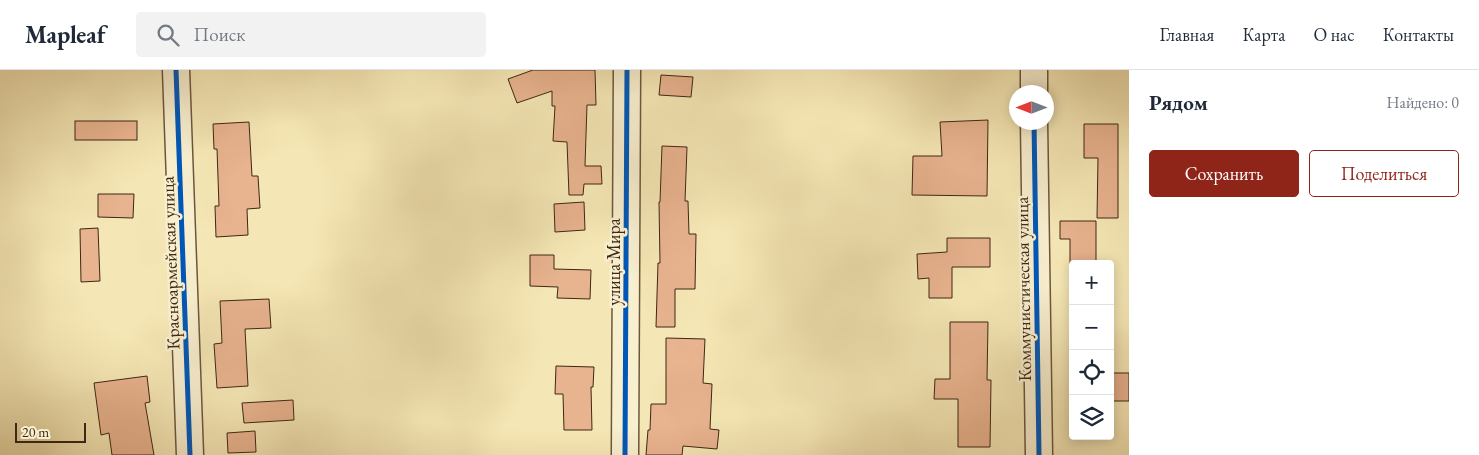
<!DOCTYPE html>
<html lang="ru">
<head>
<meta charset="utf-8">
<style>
  body { margin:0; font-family:"EB Garamond",serif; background:#f2f2f3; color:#1f2937 }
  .controls { position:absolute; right:15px; bottom:15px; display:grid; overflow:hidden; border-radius:5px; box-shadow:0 2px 12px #0003 }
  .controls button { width:45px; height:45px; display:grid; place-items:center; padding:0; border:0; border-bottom:1px solid #e0e1e3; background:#fff; color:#1f2937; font:25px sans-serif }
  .compass { position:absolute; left:1009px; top:15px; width:45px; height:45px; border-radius:50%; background:#fff; box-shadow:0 2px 12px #0003; rotate:270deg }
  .scale { position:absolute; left:15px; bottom:12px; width:71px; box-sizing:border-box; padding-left:5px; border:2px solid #3e2713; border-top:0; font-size:14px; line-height:18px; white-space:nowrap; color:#3e2713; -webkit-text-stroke:4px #f8efcf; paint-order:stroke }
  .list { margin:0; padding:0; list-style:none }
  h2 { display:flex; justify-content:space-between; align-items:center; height:65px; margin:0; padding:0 20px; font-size:21px }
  h2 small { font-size:16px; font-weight:400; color:#747a83 }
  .actions { display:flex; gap:10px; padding:15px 20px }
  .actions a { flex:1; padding:11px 0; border:1px solid #8f2418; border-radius:5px; text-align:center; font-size:18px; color:#8f2418 }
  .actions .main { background:#8f2418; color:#fff }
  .icon { flex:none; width:28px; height:28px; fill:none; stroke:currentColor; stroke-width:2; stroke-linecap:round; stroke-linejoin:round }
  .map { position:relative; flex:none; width:1129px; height:385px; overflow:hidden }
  header { display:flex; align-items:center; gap:30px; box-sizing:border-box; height:70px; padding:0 25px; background:#fff; border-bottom:1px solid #e0e1e3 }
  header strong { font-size:24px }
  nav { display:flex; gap:28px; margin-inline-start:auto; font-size:18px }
  .search { width:350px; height:45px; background:#f2f2f3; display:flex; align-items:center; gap:12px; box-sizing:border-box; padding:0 18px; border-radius:5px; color:#747a83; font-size:19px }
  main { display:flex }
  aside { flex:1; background:#fff }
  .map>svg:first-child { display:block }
  .building { fill:#e8b38f; stroke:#3e2713 }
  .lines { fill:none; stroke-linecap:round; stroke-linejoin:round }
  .minor-casing { stroke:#6c573c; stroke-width:29 }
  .minor { stroke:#f8efcf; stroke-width:26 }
  .cycleway-casing { stroke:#f8efcf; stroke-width:8 }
  .cycleway { stroke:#0057b8; stroke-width:5 }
  .labels { text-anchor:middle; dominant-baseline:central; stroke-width:5; stroke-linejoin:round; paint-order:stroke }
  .street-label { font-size:18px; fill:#3e2713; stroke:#f8efcf }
</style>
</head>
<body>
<header>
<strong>Mapleaf</strong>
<div class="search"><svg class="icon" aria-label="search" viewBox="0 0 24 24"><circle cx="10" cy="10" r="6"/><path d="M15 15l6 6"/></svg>Поиск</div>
<nav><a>Главная</a><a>Карта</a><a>О нас</a><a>Контакты</a></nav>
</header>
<main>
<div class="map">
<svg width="1129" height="385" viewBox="0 0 1129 385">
  <rect width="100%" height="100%" fill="#f5e7b5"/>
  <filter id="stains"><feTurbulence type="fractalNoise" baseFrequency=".004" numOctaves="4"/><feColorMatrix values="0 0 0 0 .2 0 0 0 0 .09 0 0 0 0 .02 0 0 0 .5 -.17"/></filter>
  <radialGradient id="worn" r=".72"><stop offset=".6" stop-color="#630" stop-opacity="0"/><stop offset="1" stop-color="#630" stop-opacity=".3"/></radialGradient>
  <!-- building -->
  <g class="building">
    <polygon points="533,0 595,0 596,35 587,35 585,96 601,96 602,114 584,114 583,125 569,125 567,72 553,71 555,36 552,36 552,21 517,33 508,9"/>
    <polygon points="661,5 693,7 691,27 659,25"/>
    <polygon points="988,50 987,126 912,125 913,86 942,86 940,52"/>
    <rect x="75" y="51" width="62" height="19"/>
    <polygon points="249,52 252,106 258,106 260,138 247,139 248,165 216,167 215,136 219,136 217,79 214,79 213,54"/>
    <polygon points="1084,54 1118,54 1118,148 1097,148 1098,88 1084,88"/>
    <polygon points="662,76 687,77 685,131 688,131 689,164 696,164 695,219 675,219 675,257 656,257 658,193 660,193 659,132 660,132"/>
    <polygon points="98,124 134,124 133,148 98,147"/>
    <polygon points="584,132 585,160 555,162 554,134"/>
    <polygon points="1060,151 1096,151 1096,194 1070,194 1070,169 1060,169"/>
    <polygon points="98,158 100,211 81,212 80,159"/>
    <polygon points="947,168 990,168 990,197 952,197 952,228 929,228 929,208 918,209 917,184 947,182"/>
    <polygon points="530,185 554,185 554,199 591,200 590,229 557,228 558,217 530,216"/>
    <polygon points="269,229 271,258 245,259 248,316 217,318 214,274 222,273 220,231"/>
    <polygon points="950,252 988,252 987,310 991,310 990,377 958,377 958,329 934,329 935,309 950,309"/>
    <polygon points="666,268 705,269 703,313 712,314 710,359 719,360 717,379 683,376 682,385 646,385 648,360 650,360 651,334 666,334"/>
    <polygon points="556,296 594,297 593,317 591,317 592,360 564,360 563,324 555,324"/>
    <rect x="1110" y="303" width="19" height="28"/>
    <polygon points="147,306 150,332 145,333 154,385 112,385 109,363 101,365 94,313"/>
    <polygon points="293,330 294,350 244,353 242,333"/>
    <polygon points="255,361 256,382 228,383 227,363"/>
  </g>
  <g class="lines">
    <!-- minor casing -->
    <g class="minor-casing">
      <g id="minor">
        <polyline points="176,0 190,385"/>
        <polyline points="1034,0 1034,22"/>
        <polyline points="1034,52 1039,385"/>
        <polyline points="625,385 627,0"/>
      </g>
    </g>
    <!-- minor -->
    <use href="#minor" class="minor"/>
    <!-- cycleway casing -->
    <g class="cycleway-casing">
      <g id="cycleway">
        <polyline points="176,0 190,385"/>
        <polyline points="1034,52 1039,385"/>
        <polyline points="625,385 627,0"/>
      </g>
    </g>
    <!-- cycleway -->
    <use href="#cycleway" class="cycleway"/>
  </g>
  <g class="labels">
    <!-- street labels -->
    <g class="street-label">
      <text transform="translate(613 192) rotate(-90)">улица Мира</text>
      <text transform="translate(170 193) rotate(-92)">Красноармейская улица</text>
      <text transform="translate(1023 219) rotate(-91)">Коммунистическая улица</text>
    </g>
  </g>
  <rect width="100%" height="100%" filter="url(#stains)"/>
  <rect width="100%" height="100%" fill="url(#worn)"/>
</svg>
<div class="controls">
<button>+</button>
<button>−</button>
<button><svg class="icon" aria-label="locate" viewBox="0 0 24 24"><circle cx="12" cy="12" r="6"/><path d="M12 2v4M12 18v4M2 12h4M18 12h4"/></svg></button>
<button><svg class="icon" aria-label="layers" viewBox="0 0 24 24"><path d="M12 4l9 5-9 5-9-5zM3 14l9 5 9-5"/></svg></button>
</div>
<svg class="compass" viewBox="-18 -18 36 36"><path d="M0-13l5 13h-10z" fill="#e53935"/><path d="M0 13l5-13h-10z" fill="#747a83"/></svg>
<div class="scale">20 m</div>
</div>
<aside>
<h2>Рядом<small>Найдено: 0</small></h2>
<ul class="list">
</ul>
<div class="actions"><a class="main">Сохранить</a><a>Поделиться</a></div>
</aside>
</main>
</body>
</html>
